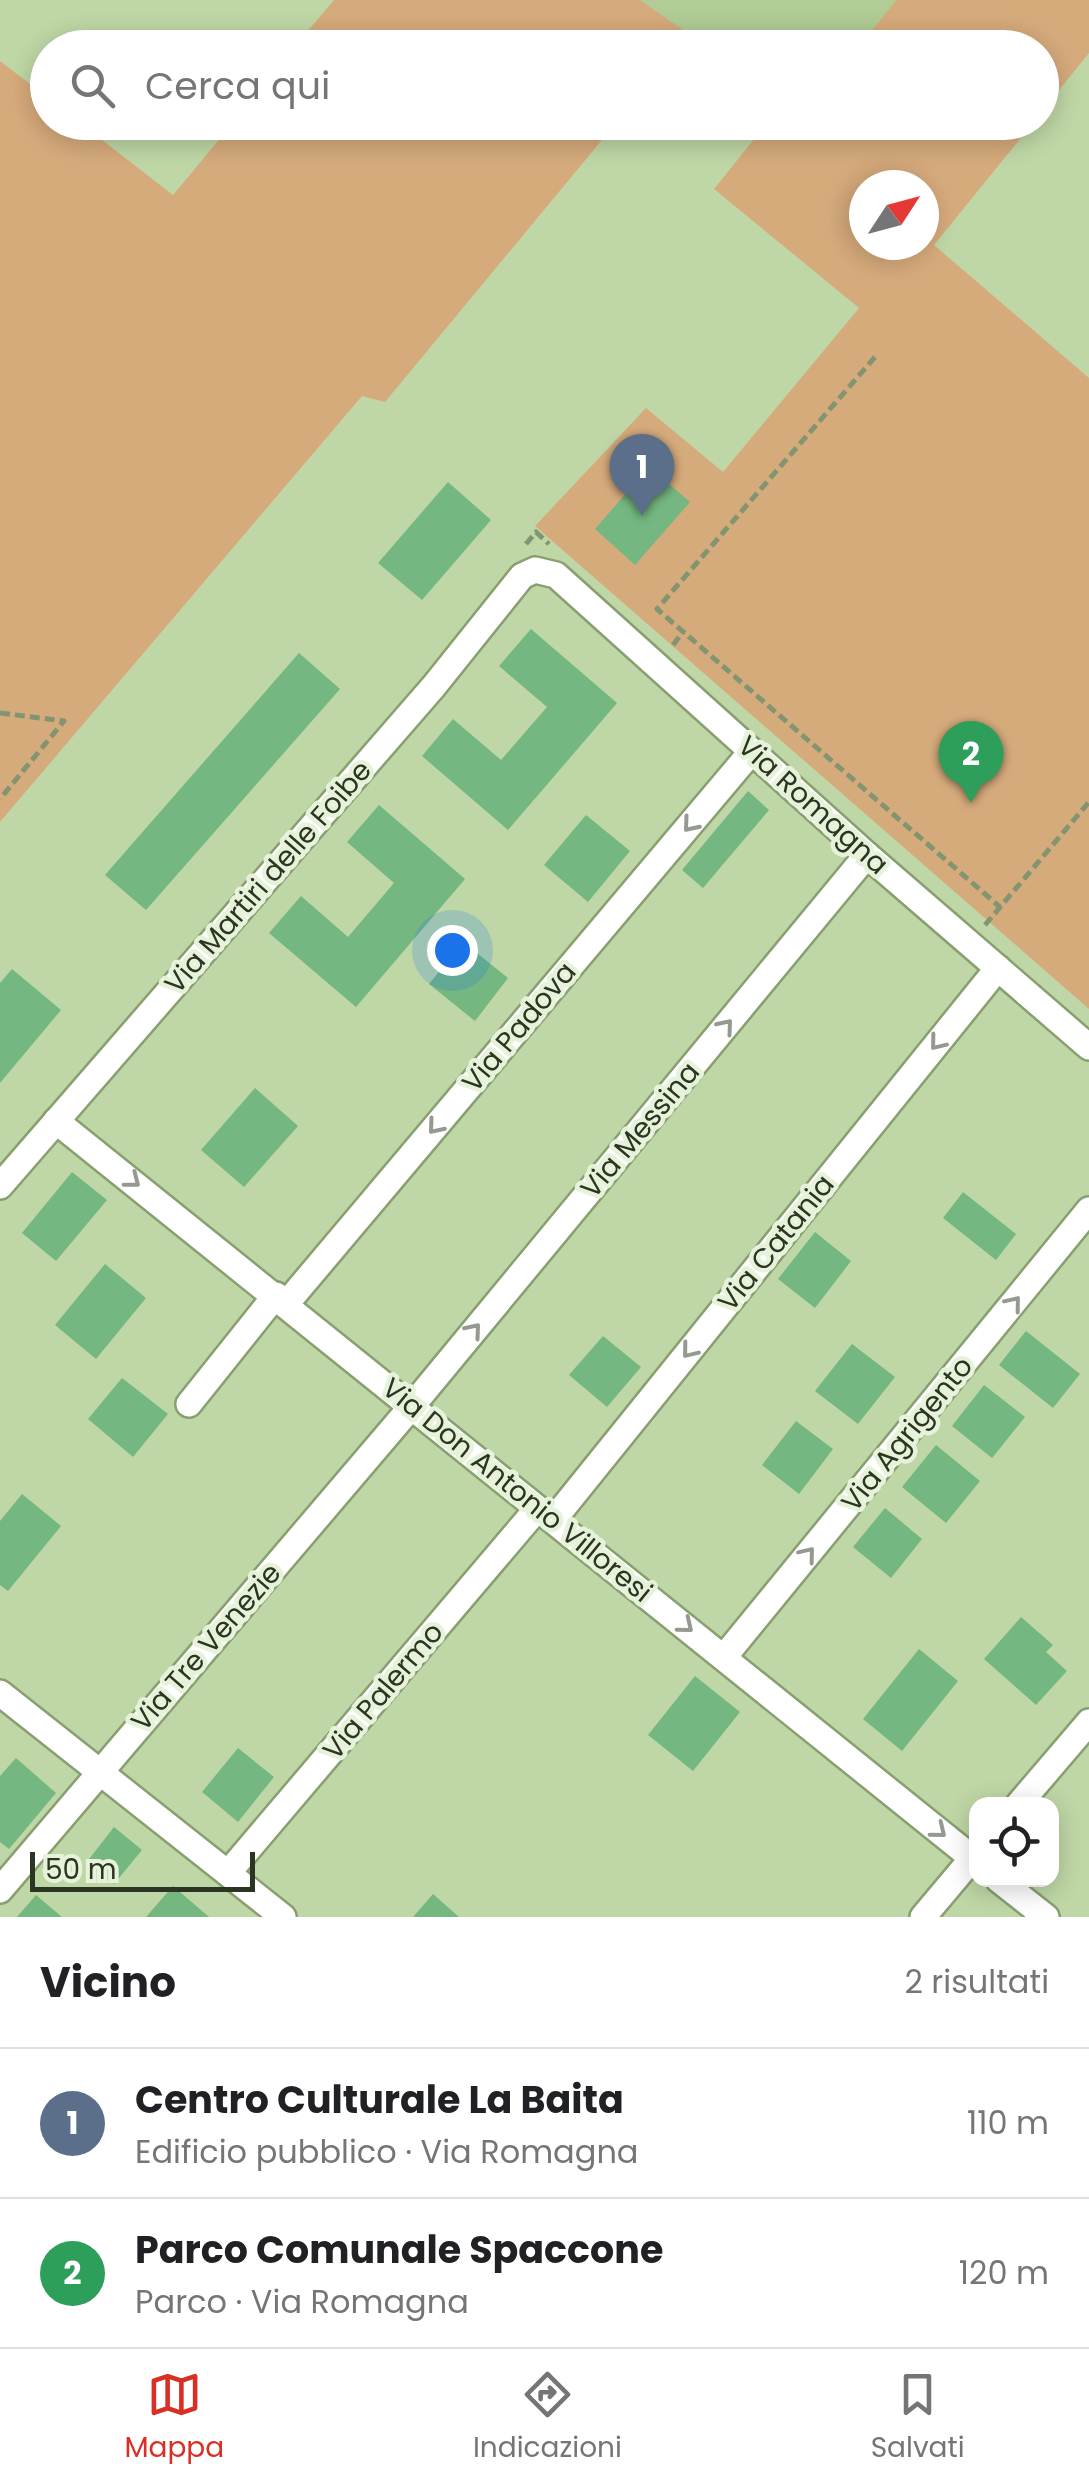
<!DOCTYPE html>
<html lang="it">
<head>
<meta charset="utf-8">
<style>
  body { margin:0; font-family:Poppins,sans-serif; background:#f2f2f2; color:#202124 }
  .controls { position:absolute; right:30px; bottom:30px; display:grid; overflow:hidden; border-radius:20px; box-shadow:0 5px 25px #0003 }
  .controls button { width:90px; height:90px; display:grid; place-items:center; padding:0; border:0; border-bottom:2px solid #e0e0e0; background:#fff; color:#202124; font:50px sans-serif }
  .compass { position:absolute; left:849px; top:170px; width:90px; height:90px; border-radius:50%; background:#fff; box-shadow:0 5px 25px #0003; rotate:54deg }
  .scale { position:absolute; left:30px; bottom:25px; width:225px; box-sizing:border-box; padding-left:10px; border:5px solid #2b3521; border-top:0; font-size:28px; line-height:35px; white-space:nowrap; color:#2b3521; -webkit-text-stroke:8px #e6f3da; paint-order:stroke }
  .you { position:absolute; left:452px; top:950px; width:35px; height:35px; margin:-25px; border:8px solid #fff; border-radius:50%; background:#1a73e8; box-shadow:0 0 0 15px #1a73e833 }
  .badge { display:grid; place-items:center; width:65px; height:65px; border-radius:50%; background:#d93025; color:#fff; font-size:32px; font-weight:700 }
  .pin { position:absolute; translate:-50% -82px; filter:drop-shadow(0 2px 5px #0008) }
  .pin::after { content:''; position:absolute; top:52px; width:35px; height:30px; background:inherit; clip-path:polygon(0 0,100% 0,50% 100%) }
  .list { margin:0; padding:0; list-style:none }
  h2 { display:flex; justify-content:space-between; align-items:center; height:130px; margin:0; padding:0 40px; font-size:42px }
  h2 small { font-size:32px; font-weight:400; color:#757577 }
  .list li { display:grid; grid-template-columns:65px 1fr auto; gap:30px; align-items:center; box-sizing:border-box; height:150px; padding:0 40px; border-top:2px solid #e0e0e0 }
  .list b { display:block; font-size:38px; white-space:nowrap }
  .list p { margin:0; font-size:32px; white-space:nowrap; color:#757577 }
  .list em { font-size:32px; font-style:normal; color:#757577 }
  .icon { flex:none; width:55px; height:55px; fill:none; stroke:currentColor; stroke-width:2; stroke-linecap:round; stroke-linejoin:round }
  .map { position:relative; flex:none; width:1089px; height:1917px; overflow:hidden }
  .search { position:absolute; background:#fff; box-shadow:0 5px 25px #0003; left:30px; right:30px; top:30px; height:110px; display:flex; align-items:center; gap:25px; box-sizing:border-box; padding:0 35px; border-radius:55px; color:#757577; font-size:38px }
  .sheet { height:430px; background:#fff }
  nav { display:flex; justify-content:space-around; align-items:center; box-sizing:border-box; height:140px; border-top:2px solid #e0e0e0; background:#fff; font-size:28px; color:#757577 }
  nav a { display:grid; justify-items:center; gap:5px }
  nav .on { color:#d93025 }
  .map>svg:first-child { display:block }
  .built { fill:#b1cc94 }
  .green { fill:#d6ab7c; fill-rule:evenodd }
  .building { fill:#74b780 }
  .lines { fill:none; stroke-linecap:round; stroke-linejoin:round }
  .minor-casing { stroke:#889f70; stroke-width:30 }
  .path { stroke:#839570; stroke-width:5; stroke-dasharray:10 5; stroke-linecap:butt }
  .minor { stroke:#fff; stroke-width:25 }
  .oneway { stroke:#959a90 }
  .labels { text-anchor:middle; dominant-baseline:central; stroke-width:9; stroke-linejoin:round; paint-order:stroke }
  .street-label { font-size:28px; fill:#2b3521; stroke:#e6f3da }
</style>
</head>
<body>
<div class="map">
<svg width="1089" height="1917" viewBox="0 0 1089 1917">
  <rect width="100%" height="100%" fill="#bfd7a6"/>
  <!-- built -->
  <polygon class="built" points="636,0 896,0 859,48 699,47"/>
  <!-- green -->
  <g class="green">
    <polygon points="334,0 640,0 689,34 678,48 294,47"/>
    <polygon points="896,0 1089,0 1089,53 1042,111 1042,48 859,47"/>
    <polygon points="0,61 47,97 48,122 80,123 173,195 233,123 616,123 385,402 362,396 0,822"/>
    <path d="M767 123H1033L934 245 1089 378V1009L535 526 646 408 723 472 859 308 714 189ZM864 185H924V245H864Z"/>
  </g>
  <!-- building -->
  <g class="building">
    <polygon points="649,467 690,502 635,565 595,529"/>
    <polygon points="448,482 491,520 422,600 378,563"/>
    <polygon points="531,629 617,703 508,830 422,756 453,719 501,760 547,707 499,666"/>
    <polygon points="299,653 340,689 146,910 105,875"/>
    <polygon points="748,791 769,810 703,888 682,870"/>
    <polygon points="379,805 465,879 356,1007 269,933 301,896 348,937 394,883 347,842"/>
    <polygon points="586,815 630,851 588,902 544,865"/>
    <polygon points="463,942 508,978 475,1021 429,984"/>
    <polygon points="12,969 61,1010 0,1083 0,983"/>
    <polygon points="255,1088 298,1126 244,1187 201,1150"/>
    <polygon points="72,1172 107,1200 56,1261 22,1233"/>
    <polygon points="963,1192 1016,1234 996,1260 943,1218"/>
    <polygon points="815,1232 851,1261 815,1308 778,1279"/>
    <polygon points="105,1264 146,1298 96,1359 55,1325"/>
    <polygon points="1026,1331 1080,1374 1053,1408 999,1365"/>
    <polygon points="603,1336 641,1367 607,1407 569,1375"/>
    <polygon points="852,1344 895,1377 858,1424 815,1391"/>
    <polygon points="122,1378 168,1414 133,1457 88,1419"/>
    <polygon points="984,1385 1025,1417 992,1458 952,1426"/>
    <polygon points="796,1421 833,1449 799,1494 762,1465"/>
    <polygon points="936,1445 980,1481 946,1523 902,1487"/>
    <polygon points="22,1494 61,1526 8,1591 0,1585 0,1521"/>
    <polygon points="885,1508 922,1539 891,1578 853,1547"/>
    <polygon points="1021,1617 1053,1645 1046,1652 1067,1671 1036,1705 984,1659"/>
    <polygon points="919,1649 958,1681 902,1751 863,1719"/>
    <polygon points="695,1676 740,1712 693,1771 648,1735"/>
    <polygon points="238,1748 274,1777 238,1822 202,1792"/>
    <polygon points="16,1758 56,1793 9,1849 0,1842 0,1776"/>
    <polygon points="114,1827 142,1850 114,1884 86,1863"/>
    <polygon points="173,1886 209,1917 146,1917"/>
    <polygon points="433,1894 459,1917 413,1917"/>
    <polygon points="36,1895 62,1917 17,1917"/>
  </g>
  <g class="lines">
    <!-- minor casing -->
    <g class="minor-casing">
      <g id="minor">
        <polyline points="56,1121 976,1861"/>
        <polyline points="0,1186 434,686 522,576 535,570 556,575 867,855 1089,1047"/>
        <polyline points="286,1304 752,751"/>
        <polyline points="189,1404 276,1295"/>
        <polyline points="554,1519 998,968"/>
        <polyline points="724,1657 1089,1210"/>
        <polyline points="0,1693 283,1917"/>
        <polyline points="1019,1804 1089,1722"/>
        <polyline points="228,1873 537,1509"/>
        <polyline points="999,1880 1046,1917"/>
        <polyline points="0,1890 412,1406 867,855"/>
        <polyline points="923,1917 976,1854"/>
      </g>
    </g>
    <!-- path -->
    <g class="path">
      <polyline points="875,357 657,609 1000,907"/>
      <polyline points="526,544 536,532 549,544"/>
      <polyline points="673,645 683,632"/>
      <polyline points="0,713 64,721 0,799"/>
      <polyline points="985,925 1089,802"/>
    </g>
    <!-- minor -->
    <use href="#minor" class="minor"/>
  </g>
  <!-- one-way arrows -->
  <defs><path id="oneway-chevron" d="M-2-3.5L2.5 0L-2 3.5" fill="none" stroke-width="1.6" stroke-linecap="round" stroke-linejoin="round" transform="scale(2.5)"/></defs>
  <g class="oneway">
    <use href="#oneway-chevron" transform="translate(690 825) rotate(130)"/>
    <use href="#oneway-chevron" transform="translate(726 1026) rotate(-50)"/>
    <use href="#oneway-chevron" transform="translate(937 1043) rotate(129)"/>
    <use href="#oneway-chevron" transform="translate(435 1127) rotate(130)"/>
    <use href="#oneway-chevron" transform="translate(133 1181) rotate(38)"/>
    <use href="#oneway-chevron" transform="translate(1014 1303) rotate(-51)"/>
    <use href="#oneway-chevron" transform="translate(474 1330) rotate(-50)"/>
    <use href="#oneway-chevron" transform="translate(689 1351) rotate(129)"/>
    <use href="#oneway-chevron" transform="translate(808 1554) rotate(-51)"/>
    <use href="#oneway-chevron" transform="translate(686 1626) rotate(39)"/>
    <use href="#oneway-chevron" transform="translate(939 1831) rotate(39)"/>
  </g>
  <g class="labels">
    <!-- street labels -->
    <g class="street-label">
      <text transform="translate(813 805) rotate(42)">Via Romagna</text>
      <text transform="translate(268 877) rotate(-49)">Via Martiri delle Foibe</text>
      <text transform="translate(519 1027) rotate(-50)">Via Padova</text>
      <text transform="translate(640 1130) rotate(-50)">Via Messina</text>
      <text transform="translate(776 1243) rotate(-51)">Via Catania</text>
      <text transform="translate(907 1434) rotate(-51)">Via Agrigento</text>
      <text transform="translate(517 1490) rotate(39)">Via Don Antonio Villoresi</text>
      <text transform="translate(206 1647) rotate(-49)">Via Tre Venezie</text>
      <text transform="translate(383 1691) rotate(-50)">Via Palermo</text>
    </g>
  </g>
</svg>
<div class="controls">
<button><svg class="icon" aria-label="locate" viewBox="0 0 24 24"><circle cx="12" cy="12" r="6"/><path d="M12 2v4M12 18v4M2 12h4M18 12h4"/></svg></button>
</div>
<svg class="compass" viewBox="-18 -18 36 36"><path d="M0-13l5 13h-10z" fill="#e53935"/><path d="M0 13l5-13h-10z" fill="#757577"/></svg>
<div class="scale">50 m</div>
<div class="you"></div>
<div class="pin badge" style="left:642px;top:516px;background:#5c6f8a">1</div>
<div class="pin badge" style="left:971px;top:803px;background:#2e9e5b">2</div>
<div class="search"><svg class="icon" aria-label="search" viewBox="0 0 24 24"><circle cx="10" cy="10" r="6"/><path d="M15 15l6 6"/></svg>Cerca qui</div>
</div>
<section class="sheet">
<h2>Vicino<small>2 risultati</small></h2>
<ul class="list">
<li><span class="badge" style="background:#5c6f8a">1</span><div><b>Centro Culturale La Baita</b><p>Edificio pubblico · Via Romagna</p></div><em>110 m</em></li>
<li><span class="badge" style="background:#2e9e5b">2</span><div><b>Parco Comunale Spaccone</b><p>Parco · Via Romagna</p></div><em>120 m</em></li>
</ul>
</section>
<nav>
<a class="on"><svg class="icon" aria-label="map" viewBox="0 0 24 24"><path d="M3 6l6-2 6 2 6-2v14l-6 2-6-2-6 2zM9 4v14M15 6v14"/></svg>Mappa</a>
<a><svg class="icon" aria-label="directions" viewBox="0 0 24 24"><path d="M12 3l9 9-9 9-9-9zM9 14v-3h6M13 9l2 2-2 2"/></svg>Indicazioni</a>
<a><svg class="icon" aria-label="saved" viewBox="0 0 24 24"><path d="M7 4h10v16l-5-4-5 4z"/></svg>Salvati</a>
</nav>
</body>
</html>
